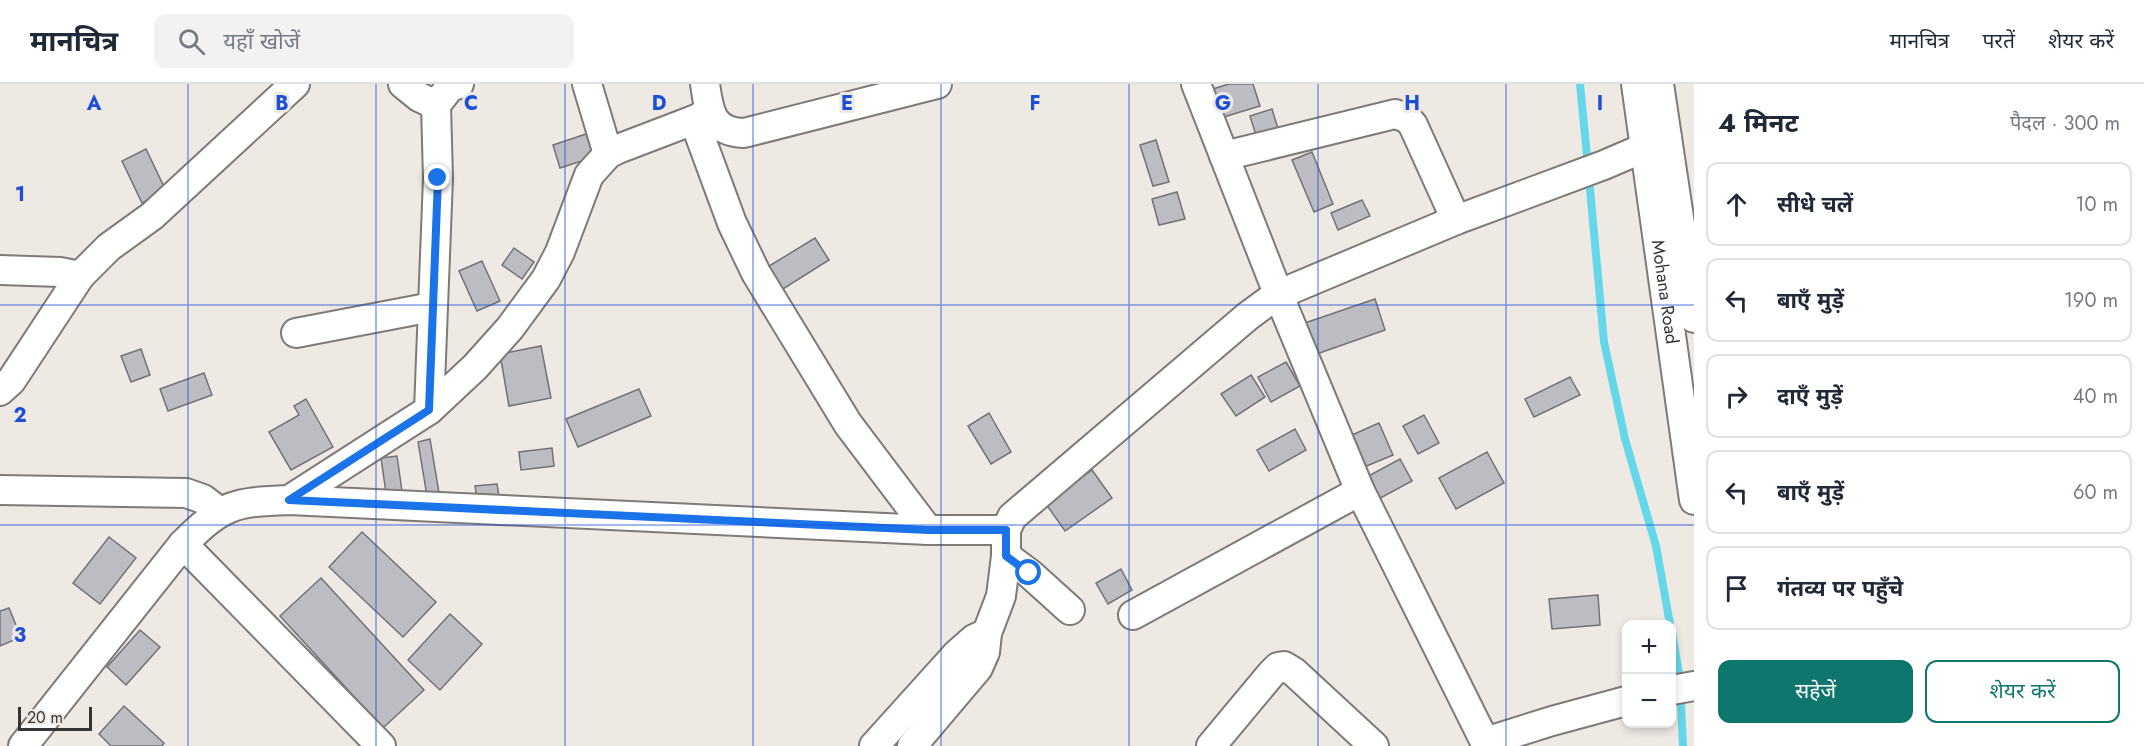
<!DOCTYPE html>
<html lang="hi">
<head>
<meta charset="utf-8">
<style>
  body { margin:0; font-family:Jost,"Noto Sans Devanagari",sans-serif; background:#f2f2f3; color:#1f2937 }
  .controls { position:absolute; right:18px; bottom:18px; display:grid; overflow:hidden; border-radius:12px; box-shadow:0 3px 9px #0003 }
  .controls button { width:54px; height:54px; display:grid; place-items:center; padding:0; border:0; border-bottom:2px solid #e0e1e3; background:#fff; color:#1f2937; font:30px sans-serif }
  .scale { position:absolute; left:18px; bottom:15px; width:74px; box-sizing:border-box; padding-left:6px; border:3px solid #363432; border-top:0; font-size:16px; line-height:21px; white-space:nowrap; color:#363432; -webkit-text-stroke:4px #efe9e4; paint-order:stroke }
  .stop { position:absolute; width:18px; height:18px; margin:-14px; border:4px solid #1a73e8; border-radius:50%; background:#fff }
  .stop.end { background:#1a73e8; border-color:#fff; box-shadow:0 2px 6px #0008 }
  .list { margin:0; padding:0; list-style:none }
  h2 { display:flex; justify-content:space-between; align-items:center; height:78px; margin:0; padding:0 24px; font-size:26px }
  h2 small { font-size:20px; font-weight:400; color:#747a83 }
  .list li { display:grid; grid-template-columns:39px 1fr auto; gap:18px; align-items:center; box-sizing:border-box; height:84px; margin:0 12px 12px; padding:0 12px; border:2px solid #e0e1e3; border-radius:12px }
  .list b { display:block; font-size:22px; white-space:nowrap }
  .list em { font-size:20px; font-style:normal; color:#747a83 }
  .actions { display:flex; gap:12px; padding:18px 24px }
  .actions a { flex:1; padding:14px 0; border:2px solid #0f766e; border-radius:12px; text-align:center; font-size:21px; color:#0f766e }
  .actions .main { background:#0f766e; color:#fff }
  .icon { flex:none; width:33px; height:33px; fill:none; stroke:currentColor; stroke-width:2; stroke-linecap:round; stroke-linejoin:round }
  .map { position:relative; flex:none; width:1694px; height:662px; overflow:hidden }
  header { display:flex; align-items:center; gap:36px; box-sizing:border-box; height:84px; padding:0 30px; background:#fff; border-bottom:2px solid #e0e1e3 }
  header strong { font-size:28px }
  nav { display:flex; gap:33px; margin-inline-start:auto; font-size:21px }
  .search { width:420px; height:54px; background:#f2f2f3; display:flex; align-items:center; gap:15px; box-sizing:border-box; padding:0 21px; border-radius:12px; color:#747a83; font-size:22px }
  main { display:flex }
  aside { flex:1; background:#fff }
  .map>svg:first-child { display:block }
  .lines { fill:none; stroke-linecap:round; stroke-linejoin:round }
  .stream { stroke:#65d7ea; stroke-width:8 }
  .building { fill:#bdbcc3; stroke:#727177; stroke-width:1.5 }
  .minor-casing { stroke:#7f7a76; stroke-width:32 }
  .minor { stroke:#fff; stroke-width:28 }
  .route { stroke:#1a73e8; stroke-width:8 }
  .grid { fill:none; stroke:#1d4ed8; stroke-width:1.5; stroke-opacity:0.55 }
  .labels { text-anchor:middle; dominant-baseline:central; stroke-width:6; stroke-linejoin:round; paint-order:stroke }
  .street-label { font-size:18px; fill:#363432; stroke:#efe9e4 }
  .grid-label { font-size:20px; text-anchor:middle; font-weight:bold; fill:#1d4ed8; stroke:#efe9e4; stroke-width:6; stroke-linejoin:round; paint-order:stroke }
</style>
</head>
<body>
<header>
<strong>मानचित्र</strong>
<div class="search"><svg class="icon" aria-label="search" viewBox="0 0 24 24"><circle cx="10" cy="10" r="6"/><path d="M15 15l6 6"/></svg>यहाँ खोजें</div>
<nav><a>मानचित्र</a><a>परतें</a><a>शेयर करें</a></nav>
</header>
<main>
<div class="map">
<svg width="1694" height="662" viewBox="0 0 1694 662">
  <rect width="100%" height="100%" fill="#efe9e4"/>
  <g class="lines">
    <!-- stream -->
    <g class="stream">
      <polyline points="1580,0 1588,82"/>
      <polyline points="1589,94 1604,258 1625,355 1656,462 1670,540"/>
      <polyline points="1672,548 1680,596 1683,662"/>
    </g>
  </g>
  <!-- building -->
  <g class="building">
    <polygon points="1229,0 1253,0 1260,22 1214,36 1206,7"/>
    <polygon points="1272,25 1280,51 1258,58 1250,32"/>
    <polygon points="586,50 594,73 560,84 553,61"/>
    <polygon points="1156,56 1169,98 1153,102 1140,61"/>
    <polygon points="146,65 166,107 142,119 122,77"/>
    <polygon points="1312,68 1333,120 1314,128 1292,76"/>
    <polygon points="1177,108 1185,135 1159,141 1152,115"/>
    <polygon points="1362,116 1370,132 1338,146 1331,129"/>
    <polygon points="815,154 829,176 775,210 761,187"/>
    <polygon points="514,164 534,178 522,195 502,181"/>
    <polygon points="482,177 500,217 477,227 459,187"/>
    <polygon points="1375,215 1385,246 1311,272 1299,241"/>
    <polygon points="541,262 551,314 509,322 500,270"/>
    <polygon points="141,265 150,291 131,298 121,272"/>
    <polygon points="1286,278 1300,302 1271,318 1258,293"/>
    <polygon points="204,289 212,311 168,327 160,305"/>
    <polygon points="1251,291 1265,313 1236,332 1221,310"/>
    <polygon points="1570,293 1580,311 1534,333 1525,315"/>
    <polygon points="639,305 651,332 578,363 566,335"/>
    <polygon points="306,315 333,363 291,386 269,348 299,331 294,322"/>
    <polygon points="989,329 1011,368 991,380 968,342"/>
    <polygon points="1424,331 1439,359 1418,370 1403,342"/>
    <polygon points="1379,339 1393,371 1357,386 1343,355"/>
    <polygon points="1295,345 1306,366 1269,387 1257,366"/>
    <polygon points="430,355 440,415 428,418 418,358"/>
    <polygon points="552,364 554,382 521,386 519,368"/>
    <polygon points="1487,368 1504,399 1456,425 1439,394"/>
    <polygon points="397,372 403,414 387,416 381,374"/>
    <polygon points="1400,375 1412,397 1373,418 1361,396"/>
    <polygon points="1092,386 1112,414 1065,447 1046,420"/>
    <polygon points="497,400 499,412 477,415 475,402"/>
    <polygon points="362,448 436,518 403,553 329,483"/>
    <polygon points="109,453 136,474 100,520 73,499"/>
    <polygon points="1121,485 1132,506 1108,520 1096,499"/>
    <polygon points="321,494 424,606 383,644 280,532"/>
    <polygon points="1598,511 1600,541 1552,545 1549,515"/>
    <polygon points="9,524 21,553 0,562 0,527"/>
    <polygon points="450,530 482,560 440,606 408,576"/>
    <polygon points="140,546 160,563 126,601 107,583"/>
    <polygon points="124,622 164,659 162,662 111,662 99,650"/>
  </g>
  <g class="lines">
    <!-- minor casing -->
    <g class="minor-casing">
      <g id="minor">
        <polyline points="403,0 419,13 436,21"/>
        <polyline points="587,0 608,70"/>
        <path d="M705 0C709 27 711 48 744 49L937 0"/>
        <polyline points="1196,0 1279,212 1360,407 1487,662"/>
        <path id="s1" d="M1636 0 1694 416"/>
        <polyline points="1659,0 1694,234"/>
        <polyline points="694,36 732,139 756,189 848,340 928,446"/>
        <polyline points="1224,72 1395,30 1407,34 1413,41 1456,136"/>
        <polyline points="0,186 60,188 80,192"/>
        <polyline points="296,249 432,223"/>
        <polyline points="0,307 11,297 80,192 109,163 152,132 295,0"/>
        <polyline points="429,326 438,94 436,21 450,3 459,0"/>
        <polyline points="0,406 186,409 203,415 220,428"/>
        <polyline points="289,416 429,326 475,283 510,244 546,195 560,168 589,91 608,70 618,65 699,34 709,26"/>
        <polyline points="183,460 381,662"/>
        <polyline points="1006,472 1029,489 1070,526"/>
        <polyline points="1133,531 1360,407"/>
        <polyline points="1672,606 1694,602"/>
        <polyline points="1485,658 1552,637 1626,617"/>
        <path d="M23 662 183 460C223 420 234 418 289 416L928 446H1006"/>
        <polyline points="874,662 957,570 974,555 987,549"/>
        <polyline points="912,662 978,584 985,568 987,549 1001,512 1006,472 1006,446 1012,433 1248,232 1267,218 1294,204 1456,136 1604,81 1667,54"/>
        <polyline points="1211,662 1271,590 1278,583 1284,582 1294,588 1374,662"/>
      </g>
    </g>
    <!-- minor -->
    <use href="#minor" class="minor"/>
  </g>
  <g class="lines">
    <!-- route -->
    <polyline class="route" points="438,94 429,326 289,416 928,446 1006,446 1006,472 1029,489"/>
  </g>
  <!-- grid -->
  <path class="grid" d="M188 0V662M376 0V662M565 0V662M753 0V662M941 0V662M1129 0V662M1318 0V662M1506 0V662M0 221H1694M0 441H1694"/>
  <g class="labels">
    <!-- street labels -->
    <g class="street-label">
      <text stroke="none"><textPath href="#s1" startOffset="210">Mohana Road</textPath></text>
    </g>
  </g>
  <g class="grid-label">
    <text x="94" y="26">A</text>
    <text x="282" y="26">B</text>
    <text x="471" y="26">C</text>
    <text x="659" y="26">D</text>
    <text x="847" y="26">E</text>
    <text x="1035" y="26">F</text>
    <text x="1223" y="26">G</text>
    <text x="1412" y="26">H</text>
    <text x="1600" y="26">I</text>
    <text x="20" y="117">1</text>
    <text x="20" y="338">2</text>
    <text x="20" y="558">3</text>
  </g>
</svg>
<div class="controls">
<button>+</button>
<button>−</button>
</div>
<div class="scale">20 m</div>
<div class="stop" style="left:1029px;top:489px"></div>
<div class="stop end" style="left:438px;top:94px"></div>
</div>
<aside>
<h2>4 मिनट<small>पैदल · 300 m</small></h2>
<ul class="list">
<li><svg class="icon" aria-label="ahead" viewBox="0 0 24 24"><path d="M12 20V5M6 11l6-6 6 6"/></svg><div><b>सीधे चलें</b></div><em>10 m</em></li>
<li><svg class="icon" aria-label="left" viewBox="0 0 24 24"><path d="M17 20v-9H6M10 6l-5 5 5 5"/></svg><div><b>बाएँ मुड़ें</b></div><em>190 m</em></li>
<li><svg class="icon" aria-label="right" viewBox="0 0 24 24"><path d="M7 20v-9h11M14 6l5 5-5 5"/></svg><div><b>दाएँ मुड़ें</b></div><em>40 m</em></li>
<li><svg class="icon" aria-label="left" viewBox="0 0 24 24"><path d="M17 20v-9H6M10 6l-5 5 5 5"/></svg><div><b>बाएँ मुड़ें</b></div><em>60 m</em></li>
<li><svg class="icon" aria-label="arrive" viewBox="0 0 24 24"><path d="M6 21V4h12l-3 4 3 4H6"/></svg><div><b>गंतव्य पर पहुँचे</b></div></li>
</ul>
<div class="actions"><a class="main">सहेजें</a><a>शेयर करें</a></div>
</aside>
</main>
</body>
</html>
